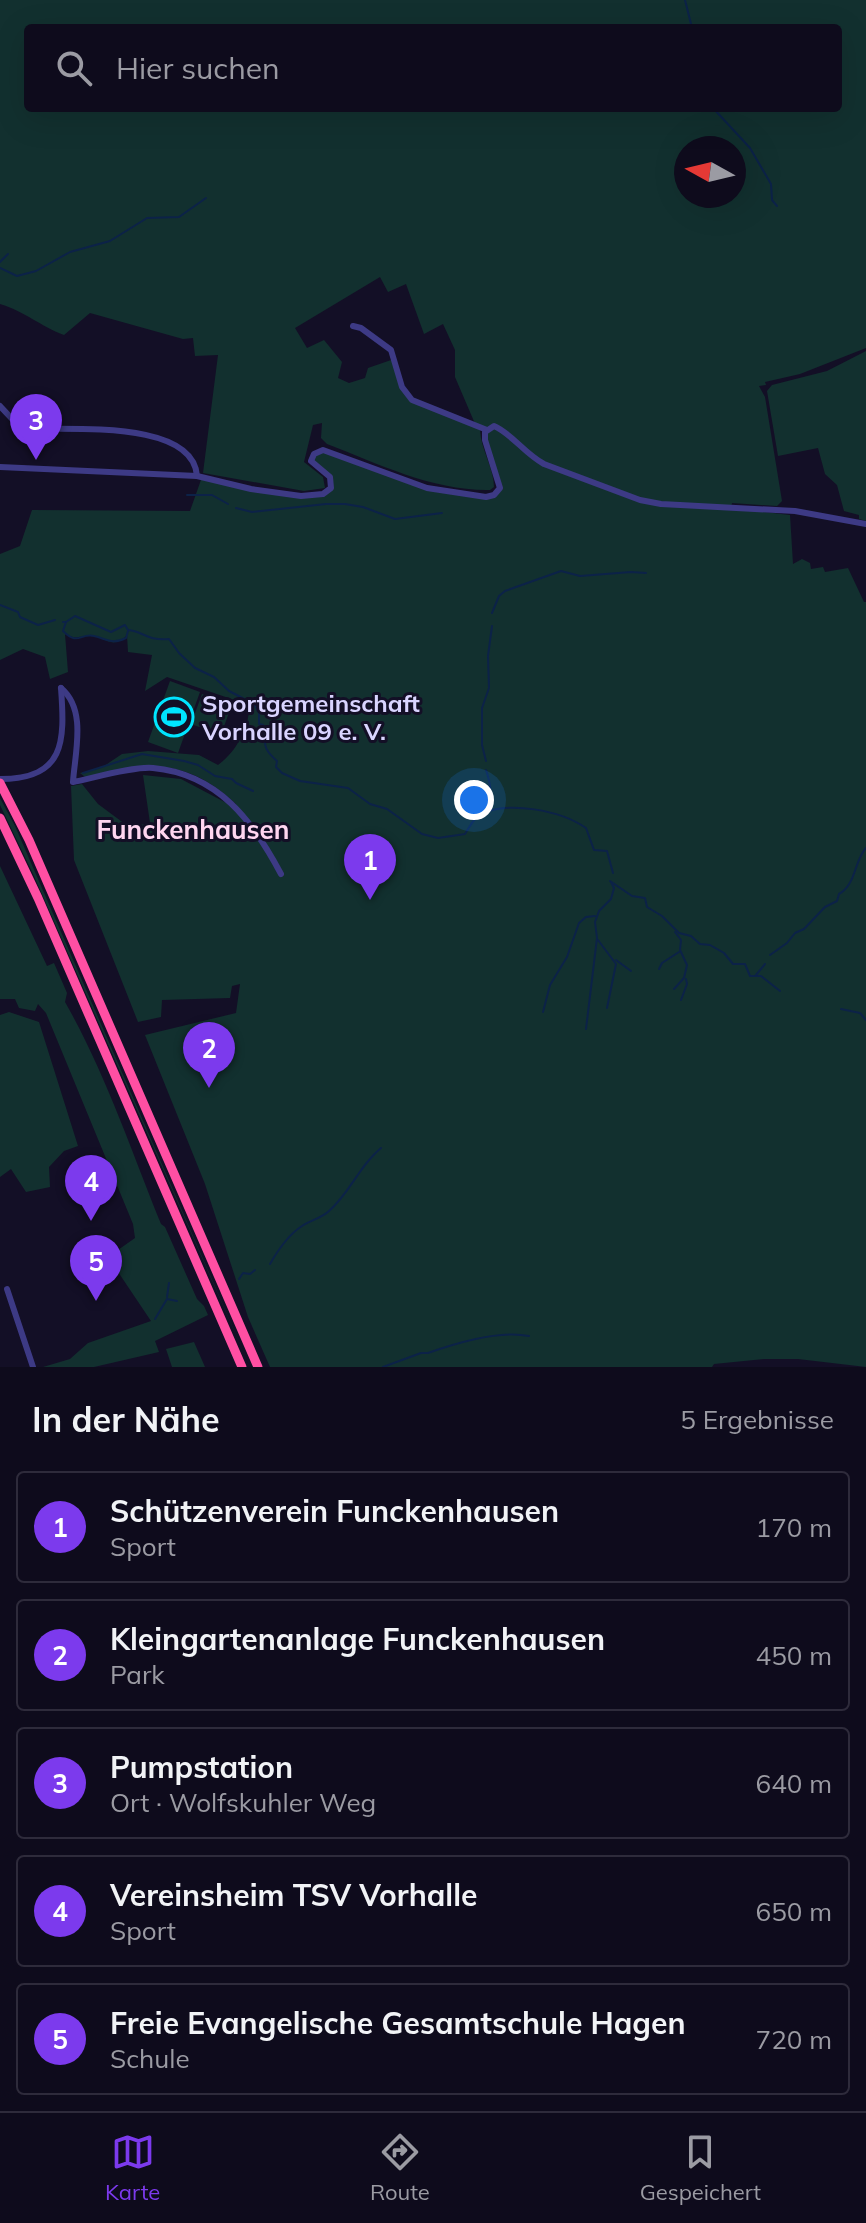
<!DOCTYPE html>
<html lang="de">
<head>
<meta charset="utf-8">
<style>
  body { margin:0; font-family:Mulish,sans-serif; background:#171425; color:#f1f3f6 }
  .compass { position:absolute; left:674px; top:136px; width:72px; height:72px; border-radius:50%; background:#0e0b1c; box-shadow:0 8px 32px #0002; rotate:278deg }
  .you { position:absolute; left:474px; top:800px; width:28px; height:28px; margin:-20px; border:6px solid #fff; border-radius:50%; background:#1a73e8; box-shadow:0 0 0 12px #1a73e833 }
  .badge { display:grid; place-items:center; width:52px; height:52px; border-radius:50%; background:#7c3aed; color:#fff; font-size:26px; font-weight:700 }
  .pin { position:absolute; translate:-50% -66px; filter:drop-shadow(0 2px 4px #0008) }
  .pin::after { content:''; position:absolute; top:42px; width:28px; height:24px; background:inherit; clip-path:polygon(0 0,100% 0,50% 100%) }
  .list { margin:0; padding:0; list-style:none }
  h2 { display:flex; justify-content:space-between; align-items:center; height:104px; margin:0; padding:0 32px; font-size:34px }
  h2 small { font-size:26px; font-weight:400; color:#9b9ba3 }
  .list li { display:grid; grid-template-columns:52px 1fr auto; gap:24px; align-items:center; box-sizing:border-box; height:112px; margin:0 16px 16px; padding:0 16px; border:2px solid #2e2b3b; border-radius:8px }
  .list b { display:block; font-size:30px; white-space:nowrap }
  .list p { margin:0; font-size:26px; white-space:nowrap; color:#9b9ba3 }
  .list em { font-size:26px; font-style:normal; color:#9b9ba3 }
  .icon { flex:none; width:44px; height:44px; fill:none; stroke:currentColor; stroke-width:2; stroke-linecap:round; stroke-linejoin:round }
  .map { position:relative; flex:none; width:866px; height:1367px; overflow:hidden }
  .search { position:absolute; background:#0e0b1c; box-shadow:0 8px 32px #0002; left:24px; right:24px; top:24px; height:88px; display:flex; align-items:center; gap:20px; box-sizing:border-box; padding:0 28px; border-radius:8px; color:#9b9ba3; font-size:30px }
  .sheet { height:744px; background:#0e0b1c }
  nav { display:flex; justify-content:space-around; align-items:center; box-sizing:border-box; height:112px; border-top:2px solid #2e2b3b; background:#0e0b1c; font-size:22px; color:#9b9ba3 }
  nav a { display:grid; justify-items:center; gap:4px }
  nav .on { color:#7c3aed }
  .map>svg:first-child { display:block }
  .green { fill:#12302f; fill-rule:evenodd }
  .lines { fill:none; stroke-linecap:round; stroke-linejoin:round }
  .stream { stroke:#0c2248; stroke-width:2 }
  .minor { stroke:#3d3a85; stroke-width:6 }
  .highway { stroke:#ff4fa3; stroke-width:9 }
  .labels { text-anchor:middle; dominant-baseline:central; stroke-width:6; stroke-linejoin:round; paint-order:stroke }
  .poi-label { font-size:24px; font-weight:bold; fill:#d9d4ff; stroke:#130f26; text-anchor:start }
  .neighbourhood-label { font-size:26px; font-weight:bold; fill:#ffd6f0; stroke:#130f26 }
</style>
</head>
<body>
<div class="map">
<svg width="866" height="1367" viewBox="0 0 866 1367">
  <rect width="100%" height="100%" fill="#130f26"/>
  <!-- green -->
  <g class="green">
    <path d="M0 0H866V348L800 374 765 382 766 385 759 386 765 397 782 501 777 506 732 503 731 508 790 515 793 564 802 559 810 563 811 569 823 567 825 572 848 568 864 602H866V1367L798 1359H764L714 1364 712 1367H270L248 1317 205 1184 145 1035 236 1013 240 984 232 986 230 998 162 1000 161 1017 138 1022 74 860 71 786 82 784 98 804 129 827 150 823 143 775 181 779 236 808V804C184 756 149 764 85 777L80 773 101 768 122 754 148 751 199 755 218 765C236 752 250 727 249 705L167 677 145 691 152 655 128 652 127 635C112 651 105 636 90 636 79 636 76 640 65 634L68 672 50 679 45 657 23 649 0 660V554L20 546 32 510 190 511 202 477 276 494 327 493 331 479 311 463 320 450 412 484 486 497 498 492 485 432 480 430C481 450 494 468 494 487L490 490C433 491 379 464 327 444L321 438 322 423 313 425 304 462 323 477 325 488 304 491 203 473 218 355 195 356 193 338 183 339 90 313 64 335C40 326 26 312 0 304ZM28 28H838V108H28ZM686 148H734V196H686ZM380 277 388 292 406 284 424 334 443 324 455 350V377L476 426 406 396 394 359 368 368 365 378 349 383 338 378 342 362 324 340 307 348 295 328Z"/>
    <polygon points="866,351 866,521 859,519 859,515 844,511 837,485 825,474 818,448 778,456 767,391 772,385 827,371"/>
    <polygon points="170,681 200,692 178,753 148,742"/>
    <polygon points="202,694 232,704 221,735 191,724"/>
    <polygon points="0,798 15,826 250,1367 34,876 0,805"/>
    <path d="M0 866 47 966 54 963 67 993 65 1002C105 1072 131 1150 161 1224L165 1227 197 1299 204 1306 208 1315 155 1341 159 1352 94 1367H43L70 1359 88 1343 151 1321 108 1257 135 1238 133 1224 46 1013 38 1004 35 1011 19 1008 15 999H0Z"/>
    <polygon points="9,1012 39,1022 78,1146 64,1151 49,1167 50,1187 26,1192 11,1169 0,1177 0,1015"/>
    <polygon points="194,1342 205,1367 172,1367 166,1349"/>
  </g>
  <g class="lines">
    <!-- stream -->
    <g class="stream">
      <polyline points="685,0 692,28"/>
      <polyline points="713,108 750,148 771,184 772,200 777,206"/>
      <polyline points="0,262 8,254"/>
      <polyline points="0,268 17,276 36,271 70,252 110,241 147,218 179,217 206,198"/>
      <polyline points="187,495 212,495 228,504"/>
      <polyline points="236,508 252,512 326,504 345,504 363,507 395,519 442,513"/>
      <polyline points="0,605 18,612 20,617 38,625 55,620"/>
      <polyline points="492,613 499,596 505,591 561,571 580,576 631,572 646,573"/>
      <path d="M63 622H66L63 631C78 646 80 633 94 636 107 639 112 645 126 638L128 631"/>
      <path d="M66 622 75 616 111 632 125 625 128 630C143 631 146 641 169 639L179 653 195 668 214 677 229 691 254 704 259 713V724L263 725C268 744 259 745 277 761L276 767 282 773 300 781 348 788 370 804 387 809 422 834 438 838 465 834C469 828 474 817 481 814 509 801 560 810 586 828L594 850 607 851 613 873"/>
      <polyline points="486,761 482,745 482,708 489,688 488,656 492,626"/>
      <polyline points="83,773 142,754 184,761 198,765 215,776 232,779 236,783 253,791"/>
      <path d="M481 813C493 797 492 788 486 770"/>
      <polyline points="610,881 632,896 645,898 647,907 662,916 679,933 691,936 700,944 710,945 724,953 733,964 745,964 750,976 761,976 780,991"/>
      <polyline points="598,940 616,964 607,1008"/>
      <path d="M770 955 787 943 795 933 804 929 825 907 837 901 839 894C856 885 854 861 866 848"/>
      <polyline points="616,960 631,971"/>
      <polyline points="659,969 662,963 679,952"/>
      <polyline points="756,975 765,964"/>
      <polyline points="674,989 684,978 687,965 680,950 681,940 675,932"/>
      <polyline points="681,1000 687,984 686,979"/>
      <polyline points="841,1009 860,1013 866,1020"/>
      <polyline points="543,1012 550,985 567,957 579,923 586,917 595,916"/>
      <polyline points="586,1029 597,938 595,922 599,911 611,899 614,888 611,882"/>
      <path d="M270 1264C278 1250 288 1235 302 1226 311 1220 322 1218 329 1211 350 1193 359 1166 381 1148"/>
      <polyline points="239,1279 243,1273 250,1274 255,1270"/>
      <polyline points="167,1297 169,1283"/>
      <polyline points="155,1319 167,1299 177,1301"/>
      <path d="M383 1367 421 1353H428C456 1343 500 1330 529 1336"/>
    </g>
    <!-- minor -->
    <g class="minor">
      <polyline points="353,326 361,328 391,350 402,387 412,400 487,430"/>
      <path d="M0 406 14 421 29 428C68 431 193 419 197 476"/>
      <path d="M0 467 197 476 251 489 301 496 323 494 331 488 330 477 311 461 314 454 323 450 427 488 486 497 494 495 500 488 485 440V432L494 426C511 433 525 454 544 464L640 500 661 504 795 511 866 524"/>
      <path d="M61 688C87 710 75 752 73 782 93 778 135 766 153 768 218 774 253 821 281 874"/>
      <path d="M0 779C65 779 65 742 61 688"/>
      <polyline points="7,1289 33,1367"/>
    </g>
    <!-- highway -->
    <g class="highway">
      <polyline points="0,783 29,840 258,1367"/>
      <polyline points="0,818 38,898 242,1367"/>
    </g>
  </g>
  <!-- icons -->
  <defs>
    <g id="stadium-ring" transform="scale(2)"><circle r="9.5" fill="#130f26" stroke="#00e5ff" stroke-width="1.5"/><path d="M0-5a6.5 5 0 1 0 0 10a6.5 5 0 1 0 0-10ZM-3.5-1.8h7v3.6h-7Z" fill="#00e5ff"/></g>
  </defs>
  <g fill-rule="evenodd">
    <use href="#stadium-ring" x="174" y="717"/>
  </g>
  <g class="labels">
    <!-- poi labels -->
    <g class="poi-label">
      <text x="202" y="703">Sportgemeinschaft<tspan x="202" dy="28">Vorhalle 09 e. V.</tspan></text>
    </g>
    <!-- neighbourhood labels -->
    <g class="neighbourhood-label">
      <text x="193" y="829">Funckenhausen</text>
    </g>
  </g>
</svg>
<svg class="compass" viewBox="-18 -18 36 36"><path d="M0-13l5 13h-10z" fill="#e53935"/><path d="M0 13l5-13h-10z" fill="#9b9ba3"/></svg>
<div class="you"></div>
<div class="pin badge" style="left:370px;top:900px">1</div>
<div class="pin badge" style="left:209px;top:1088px">2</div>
<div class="pin badge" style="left:36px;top:460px">3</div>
<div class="pin badge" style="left:91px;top:1221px">4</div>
<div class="pin badge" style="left:96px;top:1301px">5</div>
<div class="search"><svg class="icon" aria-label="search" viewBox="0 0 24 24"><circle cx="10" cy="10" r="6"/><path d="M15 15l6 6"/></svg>Hier suchen</div>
</div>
<section class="sheet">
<h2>In der Nähe<small>5 Ergebnisse</small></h2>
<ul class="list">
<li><span class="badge">1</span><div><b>Schützenverein Funckenhausen</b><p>Sport</p></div><em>170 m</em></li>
<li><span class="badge">2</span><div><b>Kleingartenanlage Funckenhausen</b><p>Park</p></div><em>450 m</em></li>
<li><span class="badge">3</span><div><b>Pumpstation</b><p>Ort · Wolfskuhler Weg</p></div><em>640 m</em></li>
<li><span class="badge">4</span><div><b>Vereinsheim TSV Vorhalle</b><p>Sport</p></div><em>650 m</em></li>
<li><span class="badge">5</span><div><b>Freie Evangelische Gesamtschule Hagen</b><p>Schule</p></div><em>720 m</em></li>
</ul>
</section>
<nav>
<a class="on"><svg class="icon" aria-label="map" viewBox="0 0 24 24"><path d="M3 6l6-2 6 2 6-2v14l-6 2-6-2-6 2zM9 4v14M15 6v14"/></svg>Karte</a>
<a><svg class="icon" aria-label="directions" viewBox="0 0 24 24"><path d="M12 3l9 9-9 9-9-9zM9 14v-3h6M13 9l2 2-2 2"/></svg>Route</a>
<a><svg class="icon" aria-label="saved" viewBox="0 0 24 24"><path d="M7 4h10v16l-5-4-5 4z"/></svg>Gespeichert</a>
</nav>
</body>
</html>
